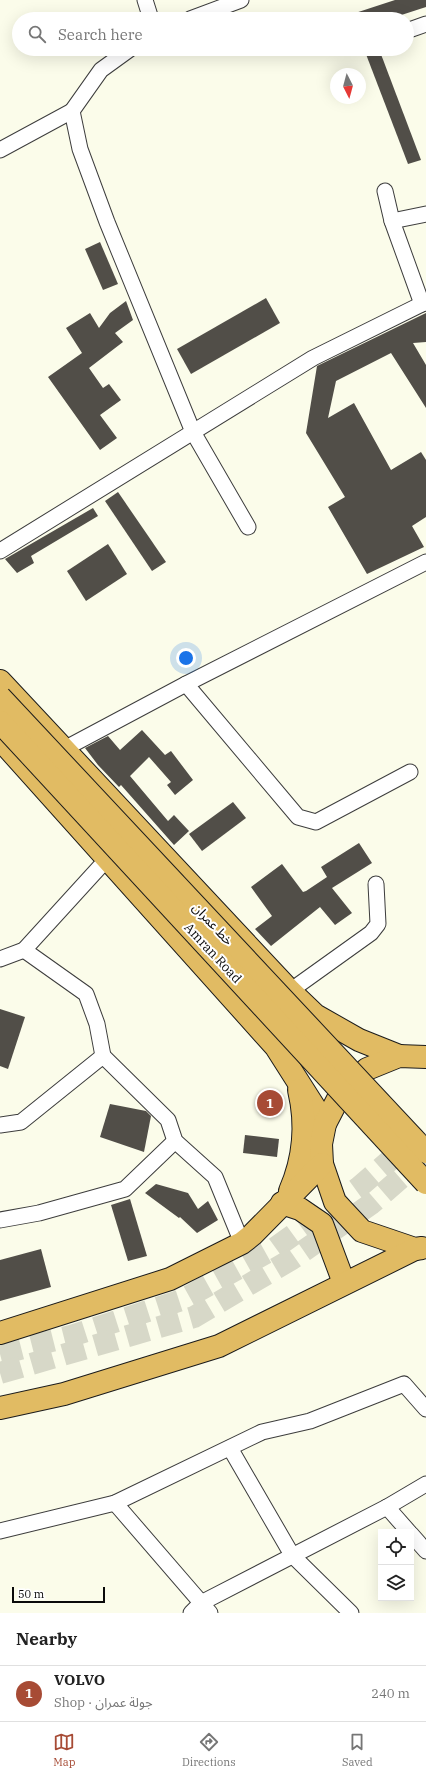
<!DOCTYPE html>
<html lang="en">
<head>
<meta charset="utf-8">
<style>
  body { margin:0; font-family:"IBM Plex Serif","Noto Sans Arabic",serif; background:#f6f6f6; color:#222 }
  .controls { position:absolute; right:12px; bottom:12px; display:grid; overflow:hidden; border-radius:0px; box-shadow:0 4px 16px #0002 }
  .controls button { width:36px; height:36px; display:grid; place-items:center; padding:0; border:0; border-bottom:1px solid #e0e0e0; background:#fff; color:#222; font:20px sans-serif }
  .compass { position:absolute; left:330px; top:68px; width:36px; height:36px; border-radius:50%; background:#fff; box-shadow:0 4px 16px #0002; rotate:174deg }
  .scale { position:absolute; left:12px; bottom:10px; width:93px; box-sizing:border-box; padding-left:4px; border:2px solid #0a0a0a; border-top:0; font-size:11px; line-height:14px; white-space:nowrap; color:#0a0a0a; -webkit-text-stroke:3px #fff; paint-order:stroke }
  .you { position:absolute; left:186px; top:658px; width:14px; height:14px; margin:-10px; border:3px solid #fff; border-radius:50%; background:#1a73e8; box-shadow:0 0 0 6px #1a73e833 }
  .badge { display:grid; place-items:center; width:26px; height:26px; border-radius:50%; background:#a74b35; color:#fff; font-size:13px; font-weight:700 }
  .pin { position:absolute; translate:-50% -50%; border:2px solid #fff; box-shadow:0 1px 4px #0006 }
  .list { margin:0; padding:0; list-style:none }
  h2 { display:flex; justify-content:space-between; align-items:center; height:52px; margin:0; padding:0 16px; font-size:17px }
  h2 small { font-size:13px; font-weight:400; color:#767676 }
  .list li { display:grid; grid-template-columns:26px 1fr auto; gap:12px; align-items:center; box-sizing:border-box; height:56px; padding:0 16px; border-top:1px solid #e0e0e0 }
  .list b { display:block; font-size:15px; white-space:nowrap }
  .list p { margin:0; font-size:13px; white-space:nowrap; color:#767676 }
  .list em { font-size:13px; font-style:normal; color:#767676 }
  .icon { flex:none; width:22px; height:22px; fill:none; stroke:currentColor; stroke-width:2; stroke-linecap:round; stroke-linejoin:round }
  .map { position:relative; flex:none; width:426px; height:1613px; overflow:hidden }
  .search { position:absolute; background:#fff; box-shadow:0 4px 16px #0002; left:12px; right:12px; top:12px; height:44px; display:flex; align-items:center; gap:10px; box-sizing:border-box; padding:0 14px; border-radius:22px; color:#767676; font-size:15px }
  .sheet { height:108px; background:#fff }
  nav { display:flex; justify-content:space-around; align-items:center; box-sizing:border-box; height:56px; border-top:1px solid #e0e0e0; background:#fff; font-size:11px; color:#767676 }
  nav a { display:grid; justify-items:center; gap:2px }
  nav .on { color:#a74b35 }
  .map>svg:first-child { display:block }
  .building { fill:#514e48 }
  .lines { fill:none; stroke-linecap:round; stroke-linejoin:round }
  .highway-tunnel { stroke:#d7d8c8; stroke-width:22; stroke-dasharray:22 11; stroke-linecap:butt }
  .minor-casing { stroke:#3d3d3d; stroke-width:17 }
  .highway-casing { stroke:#1b1b1b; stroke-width:24 }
  .minor { stroke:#fff; stroke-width:15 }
  .highway { stroke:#e1bb63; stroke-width:22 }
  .highway-bridge-casing { stroke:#1b1b1b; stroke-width:24; stroke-linecap:butt }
  .highway-bridge { stroke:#e1bb63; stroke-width:22 }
  .labels { text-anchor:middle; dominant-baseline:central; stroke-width:4; stroke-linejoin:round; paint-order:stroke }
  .street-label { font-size:13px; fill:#0a0a0a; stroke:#fff }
</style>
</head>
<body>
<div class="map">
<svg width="426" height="1613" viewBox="0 0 426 1613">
  <rect width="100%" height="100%" fill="#fbfcea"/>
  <!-- building -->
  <g class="building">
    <polygon points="395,0 426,0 426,7 389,19 343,19 343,17"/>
    <polygon points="364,49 379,49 421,160 408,164"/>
    <polygon points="100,242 118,284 103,290 85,249"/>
    <polygon points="266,298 280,323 191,374 177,349"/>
    <polygon points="126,301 133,320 115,333 123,342 89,368 103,388 109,384 121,400 100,415 117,438 100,450 48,377 82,353 66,328 90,313 99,328 110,313"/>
    <polygon points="426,313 426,342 413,343 426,365 426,408 391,353 336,381 328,418 354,403 391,470 421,452 426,460 426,517 412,526 424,547 367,574 328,507 345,497 306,433 317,366"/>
    <polygon points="118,492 166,562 152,571 105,501"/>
    <polygon points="93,508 98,516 31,556 34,563 17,573 5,559"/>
    <polygon points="108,544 127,574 86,601 67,571"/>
    <polygon points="142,730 165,755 171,751 193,780 175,795 167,785 171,782 149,757 130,776 168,821 174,815 189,831 174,845 121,785 119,787 98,765 85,748 108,736 120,750"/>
    <polygon points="233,802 246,818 202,851 189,834"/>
    <polygon points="359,843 372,863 332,888 352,913 335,925 320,907 271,946 255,929 272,916 251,887 282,864 303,892 306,891 327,877 321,867"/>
    <polygon points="0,1009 25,1017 8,1069 0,1066"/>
    <polygon points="110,1104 146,1111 151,1116 144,1152 100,1137"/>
    <polygon points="245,1135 279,1139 277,1157 243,1153"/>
    <polygon points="156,1184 188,1193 198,1209 208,1201 218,1220 197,1233 180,1217 179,1218 145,1193"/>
    <polygon points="130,1199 147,1256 128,1261 111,1205"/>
    <polygon points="41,1249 51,1287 0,1301 0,1260"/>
  </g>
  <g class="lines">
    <!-- highway-tunnel -->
    <g class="highway-tunnel">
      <polyline points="0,1354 71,1336 182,1300 275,1248 358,1188 426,1129"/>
      <polyline points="0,1373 194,1317 292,1259 371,1204 426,1156"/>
    </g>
    <!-- minor casing -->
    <g class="minor-casing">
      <g id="minor">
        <polyline points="145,0 151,19"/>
        <polyline points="190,19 241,0"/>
        <polyline points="412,29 426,24"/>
        <polyline points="130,49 101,70 72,111 80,149 107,222 193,432 248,527"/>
        <polyline points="0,150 72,111"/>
        <polyline points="385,191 392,221 422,304"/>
        <polyline points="392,221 426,214"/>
        <polyline points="0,551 313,358 426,302"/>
        <polyline points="186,684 298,817 316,822 410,772"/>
        <polyline points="64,749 186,684 426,562"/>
        <polyline points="24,950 86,994 97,1024 103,1056"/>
        <polyline points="0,959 24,950 107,859"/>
        <polyline points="290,991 371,933 378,924 376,884"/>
        <polyline points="0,1125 21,1122 103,1056 168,1120 175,1141 215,1177 242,1243"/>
        <polyline points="0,1220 39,1213 125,1189 175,1141"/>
        <polyline points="230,1448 292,1555 351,1613"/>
        <polyline points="115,1503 210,1613"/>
        <polyline points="387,1507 409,1532"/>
        <polyline points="0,1531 115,1503 262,1432 310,1421 404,1384 426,1409"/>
        <polyline points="411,1534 426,1551"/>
        <polyline points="191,1613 201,1603 387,1507 426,1484"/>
      </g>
    </g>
    <!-- highway casing -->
    <g class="highway-casing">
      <g id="highway">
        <polyline points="0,681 290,991 315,1015 359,1040 399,1056"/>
        <polyline points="0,739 276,1047 325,1124"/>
        <path d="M290 1191C304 1159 307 1124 299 1090"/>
        <polyline points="282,1203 300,1209 322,1224 344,1283"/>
        <polyline points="422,1248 415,1249 362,1231 335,1202 322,1164 321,1144 325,1124 341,1093 367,1069 399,1056 426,1057"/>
        <polyline points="0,1333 170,1279 242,1243 252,1235 322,1164"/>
        <polyline points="0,1408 64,1394 219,1346 415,1249"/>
      </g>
    </g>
    <!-- minor -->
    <use href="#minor" class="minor"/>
    <!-- highway -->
    <use href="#highway" class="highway"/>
    <!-- highway-bridge casing -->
    <g class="highway-bridge-casing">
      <g id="highway-bridge">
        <polyline points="0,697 426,1152"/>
        <polyline points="0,722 426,1183"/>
      </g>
    </g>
    <!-- highway-bridge -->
    <use href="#highway-bridge" class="highway-bridge"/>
  </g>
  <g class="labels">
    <!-- street labels -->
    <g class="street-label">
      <text transform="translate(213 924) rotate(47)">خط عمران</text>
      <text transform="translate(213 953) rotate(47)">Amran Road</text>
    </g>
  </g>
</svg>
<div class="controls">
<button><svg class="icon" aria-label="locate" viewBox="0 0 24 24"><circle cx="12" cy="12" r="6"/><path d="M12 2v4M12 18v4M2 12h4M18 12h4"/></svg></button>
<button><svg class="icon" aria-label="layers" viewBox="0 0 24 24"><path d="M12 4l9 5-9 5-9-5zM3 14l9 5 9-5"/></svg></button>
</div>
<svg class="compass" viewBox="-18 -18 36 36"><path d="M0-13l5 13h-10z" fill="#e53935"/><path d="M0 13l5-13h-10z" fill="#767676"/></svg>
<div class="scale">50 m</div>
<div class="you"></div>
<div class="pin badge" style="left:270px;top:1103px">1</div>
<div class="search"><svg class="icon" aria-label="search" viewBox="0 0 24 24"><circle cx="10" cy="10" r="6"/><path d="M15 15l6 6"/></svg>Search here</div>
</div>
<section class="sheet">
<h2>Nearby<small></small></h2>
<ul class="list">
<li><span class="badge">1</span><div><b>VOLVO</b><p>Shop · جولة عمران</p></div><em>240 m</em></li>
</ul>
</section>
<nav>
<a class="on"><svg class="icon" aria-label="map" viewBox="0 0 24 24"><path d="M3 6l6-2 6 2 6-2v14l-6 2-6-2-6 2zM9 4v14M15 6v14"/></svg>Map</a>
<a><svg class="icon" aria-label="directions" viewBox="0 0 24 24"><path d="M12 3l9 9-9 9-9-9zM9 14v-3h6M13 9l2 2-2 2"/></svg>Directions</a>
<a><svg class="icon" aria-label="saved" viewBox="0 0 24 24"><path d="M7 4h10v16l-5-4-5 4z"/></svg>Saved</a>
</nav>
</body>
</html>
